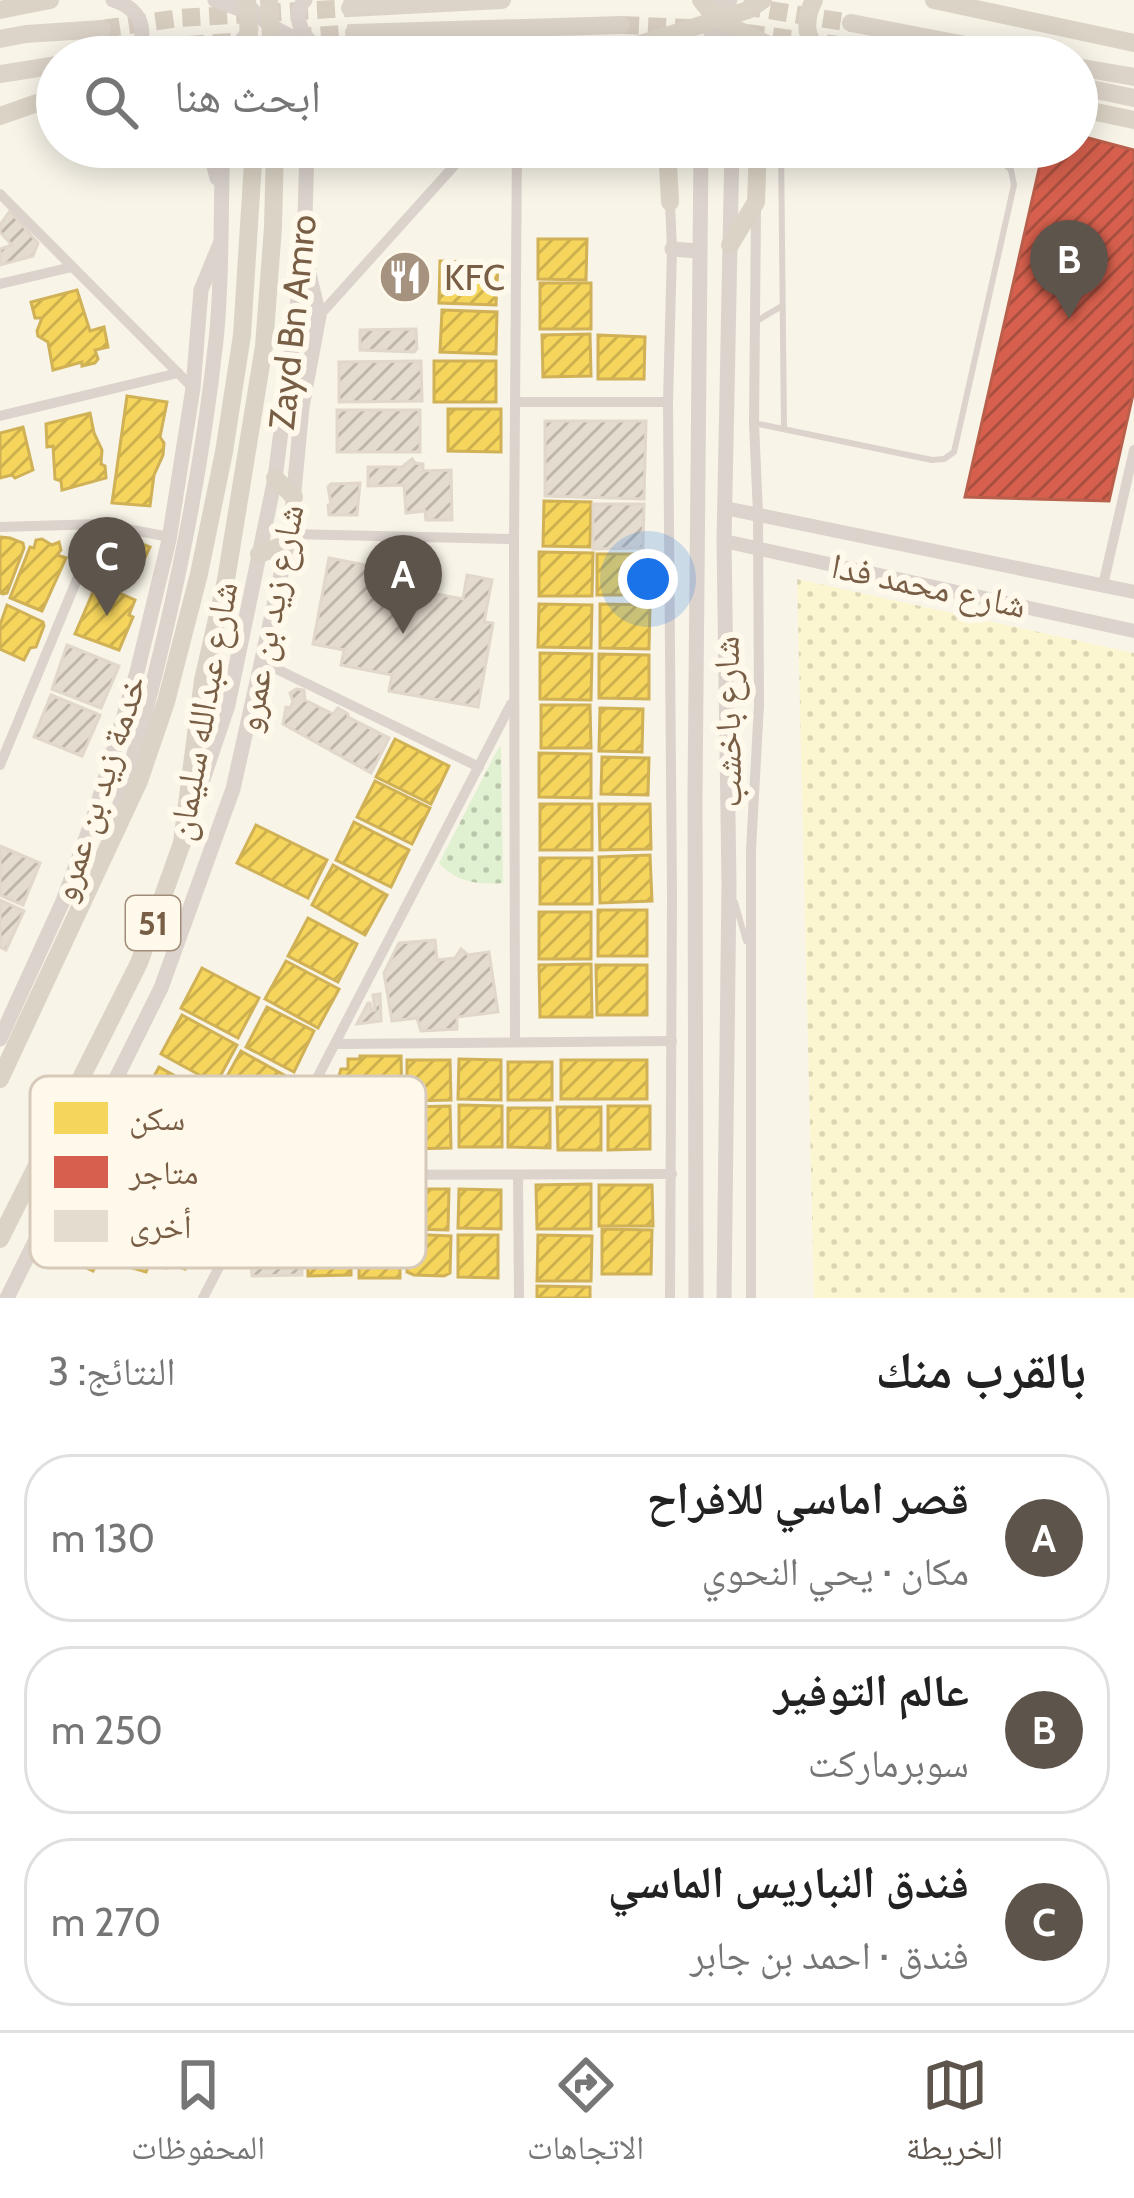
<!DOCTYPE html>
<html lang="ar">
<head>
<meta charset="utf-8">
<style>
  body { margin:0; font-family:Cabin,"Noto Naskh Arabic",sans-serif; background:#f6f6f6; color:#222; direction:rtl }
  .you { position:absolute; left:648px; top:579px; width:42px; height:42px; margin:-30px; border:9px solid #fff; border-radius:50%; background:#1a73e8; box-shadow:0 0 0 18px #1a73e833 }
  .badge { display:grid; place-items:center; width:78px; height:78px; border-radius:50%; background:#5d544c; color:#fff; font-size:39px; font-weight:700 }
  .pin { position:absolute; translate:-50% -99px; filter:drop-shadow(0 3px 6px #0008) }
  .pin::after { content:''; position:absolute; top:63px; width:42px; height:36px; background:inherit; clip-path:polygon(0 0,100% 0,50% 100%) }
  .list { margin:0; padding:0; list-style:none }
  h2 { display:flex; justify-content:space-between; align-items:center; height:156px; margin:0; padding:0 48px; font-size:51px }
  h2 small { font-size:39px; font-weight:400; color:#767676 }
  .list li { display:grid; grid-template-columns:78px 1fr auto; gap:36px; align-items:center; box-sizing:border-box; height:168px; margin:0 24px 24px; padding:0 24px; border:3px solid #e0e0e0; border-radius:48px }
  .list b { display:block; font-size:45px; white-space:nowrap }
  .list p { margin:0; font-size:39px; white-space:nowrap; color:#767676 }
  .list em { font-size:39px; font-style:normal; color:#767676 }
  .icon { flex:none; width:66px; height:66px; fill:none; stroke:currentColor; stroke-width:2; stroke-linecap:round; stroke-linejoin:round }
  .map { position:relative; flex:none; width:1134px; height:1298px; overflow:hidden; direction:ltr }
  .search { position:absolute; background:#fff; box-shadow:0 6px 30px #0003; left:36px; right:36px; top:36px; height:132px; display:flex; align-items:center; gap:30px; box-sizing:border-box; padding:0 42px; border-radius:66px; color:#767676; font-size:45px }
  .sheet { height:732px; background:#fff }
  nav { display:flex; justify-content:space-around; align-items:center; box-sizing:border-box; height:168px; border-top:3px solid #e0e0e0; background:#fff; font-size:33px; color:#767676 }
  nav a { display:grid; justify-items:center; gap:6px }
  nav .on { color:#5d544c }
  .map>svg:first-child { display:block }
  .sand { fill:url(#sand-dots) }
  .park { fill:url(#park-dots) }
  .homes { fill:url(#homes-hatch); stroke:#d0b155; stroke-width:3 }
  .shops { fill:url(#shops-hatch); stroke:#ba5f4b; stroke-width:3 }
  .building { fill:url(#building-hatch); stroke:#e1d7ca; stroke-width:3 }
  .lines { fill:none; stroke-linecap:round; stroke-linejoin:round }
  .trunk-tunnel { stroke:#d8cec0; stroke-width:18; stroke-dasharray:18 9; stroke-linecap:butt }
  .service { stroke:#dbd3cc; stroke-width:6 }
  .minor { stroke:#dbd3cc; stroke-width:10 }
  .tertiary { stroke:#dbd3cc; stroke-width:14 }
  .secondary { stroke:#dbd3cc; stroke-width:15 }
  .primary { stroke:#dbd4c6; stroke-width:18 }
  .trunk { stroke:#ddd4c9; stroke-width:18 }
  .labels { text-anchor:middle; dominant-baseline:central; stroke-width:12; stroke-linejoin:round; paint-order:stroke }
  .shield { fill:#fff9eb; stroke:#a18c78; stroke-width:3 }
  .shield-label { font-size:33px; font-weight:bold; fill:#795e46 }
  .poi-label { font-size:36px; fill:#795e46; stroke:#fff9eb; text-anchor:start }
  .street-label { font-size:36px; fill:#795e46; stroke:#fff9eb }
  .key { fill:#fff9eb; stroke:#d7caba; stroke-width:3 }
  .key-label { font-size:33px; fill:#795e46 }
</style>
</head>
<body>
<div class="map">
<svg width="1134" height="1298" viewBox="0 0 1134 1298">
  <defs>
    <pattern id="sand-dots" width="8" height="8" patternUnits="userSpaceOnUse" patternTransform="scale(3)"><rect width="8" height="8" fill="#fcf6d0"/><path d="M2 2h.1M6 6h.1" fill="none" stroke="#dcd5b4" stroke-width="1.8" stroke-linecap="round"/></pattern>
    <pattern id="park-dots" width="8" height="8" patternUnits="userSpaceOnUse" patternTransform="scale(3)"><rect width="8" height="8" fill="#e0f1d1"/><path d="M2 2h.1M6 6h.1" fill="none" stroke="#bac6ab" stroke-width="1.8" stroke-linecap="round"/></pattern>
    <pattern id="homes-hatch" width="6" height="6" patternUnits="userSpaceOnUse" patternTransform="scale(3)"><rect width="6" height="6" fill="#f6d55c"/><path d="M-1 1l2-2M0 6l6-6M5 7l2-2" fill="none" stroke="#ccb04e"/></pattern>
    <pattern id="shops-hatch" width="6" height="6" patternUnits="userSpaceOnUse" patternTransform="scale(3)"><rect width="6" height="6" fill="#d6604d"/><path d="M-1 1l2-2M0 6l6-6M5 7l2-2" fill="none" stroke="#aa4f3f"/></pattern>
    <pattern id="building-hatch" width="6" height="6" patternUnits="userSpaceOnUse" patternTransform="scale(3)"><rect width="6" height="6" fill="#e5dcd0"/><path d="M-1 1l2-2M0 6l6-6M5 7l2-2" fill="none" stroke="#beb6ab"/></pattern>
  </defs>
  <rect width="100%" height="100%" fill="#f8f4e8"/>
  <!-- sand -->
  <polygon class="sand" points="797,579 1134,653 1134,1298 814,1298"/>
  <!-- park -->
  <path class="park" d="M499 747H501L503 883C478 885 456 882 439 863Z"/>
  <!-- homes -->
  <g class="homes">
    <polygon points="538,239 587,239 586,280 538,279"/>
    <polygon points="440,261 498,263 496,305 439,303"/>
    <rect x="540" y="283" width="51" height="46"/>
    <polygon points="77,290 90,331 104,327 108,347 95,350 98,359 95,363 82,366 82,362 53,370 48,342 38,336 37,331 42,318 35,318 31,302"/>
    <polygon points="442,310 497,312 496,354 440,352"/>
    <polygon points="590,334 591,376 543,377 542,335"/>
    <polygon points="598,335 645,337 644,379 598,379"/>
    <rect x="434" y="361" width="62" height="41"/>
    <polygon points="127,396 167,402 160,437 164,443 163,455 154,475 150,506 112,503"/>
    <polygon points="448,409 501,409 501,452 448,451"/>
    <polygon points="90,413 94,433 102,450 101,464 105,466 106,478 62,490 61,481 55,479 53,446 47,447 46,424"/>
    <polygon points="23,427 33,470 15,478 12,475 0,478 0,433"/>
    <polygon points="544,501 591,502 590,547 543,546"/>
    <polygon points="119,535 150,547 134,581 104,569"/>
    <polygon points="0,537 10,538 23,543 24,548 7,593 3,594 0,593"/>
    <polygon points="42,539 52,545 59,542 61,550 57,555 66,558 42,611 10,598 30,547 34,548 36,540"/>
    <polygon points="539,552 593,553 592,596 539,596"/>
    <rect x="597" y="554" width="52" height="41"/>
    <polygon points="97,583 135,600 129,615 133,617 119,650 75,634"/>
    <polygon points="539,604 592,605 591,648 538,647"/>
    <polygon points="600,604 650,605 649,649 600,648"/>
    <polygon points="7,605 43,622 44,626 36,647 30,648 24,660 0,649 0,625"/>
    <polygon points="540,653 592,654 591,700 540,699"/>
    <polygon points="599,654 649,655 649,699 599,698"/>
    <polygon points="541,705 590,705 591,748 541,748"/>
    <polygon points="600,708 643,709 642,752 599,751"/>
    <polygon points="395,739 449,766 431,804 376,777"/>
    <polygon points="539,753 591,754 591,798 539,797"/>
    <polygon points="602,757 649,758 648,795 601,794"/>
    <polygon points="375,781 430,808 412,844 357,817"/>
    <rect x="540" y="804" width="52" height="46"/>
    <polygon points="599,804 650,804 651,849 600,850"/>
    <polygon points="354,822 409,850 391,887 336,860"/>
    <polygon points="256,825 327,860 308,898 237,863"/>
    <polygon points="650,855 652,901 600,903 599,857"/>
    <rect x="540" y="858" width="52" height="46"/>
    <polygon points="333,865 387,895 365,935 312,905"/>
    <rect x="598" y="910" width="49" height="46"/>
    <rect x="539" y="912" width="52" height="47"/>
    <polygon points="308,918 357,944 338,982 288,956"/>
    <polygon points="286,961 339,989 318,1028 265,999"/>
    <polygon points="591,964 592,1017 540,1017 539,965"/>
    <polygon points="596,965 647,965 647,1015 597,1015"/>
    <polygon points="202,968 259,998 238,1038 181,1008"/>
    <polygon points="267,1007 314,1031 294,1072 246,1047"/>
    <polygon points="182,1015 237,1045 216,1084 161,1054"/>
    <polygon points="241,1051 293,1080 272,1118 220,1089"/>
    <polygon points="360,1056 401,1056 402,1100 336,1100 336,1087 340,1086 338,1079 341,1069 348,1069 348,1059 360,1059"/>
    <polygon points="459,1059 501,1060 501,1100 458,1099"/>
    <polygon points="407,1060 450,1060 451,1100 407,1101"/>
    <rect x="561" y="1060" width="86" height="39"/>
    <rect x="508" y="1062" width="44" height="38"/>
    <polygon points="159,1067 186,1082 175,1107 176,1110 170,1115 153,1143 127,1126"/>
    <polygon points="459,1105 502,1106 502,1147 459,1147"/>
    <polygon points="450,1106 451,1148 407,1149 407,1107"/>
    <polygon points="608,1106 650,1106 650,1149 608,1150"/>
    <polygon points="557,1107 601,1107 601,1150 558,1150"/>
    <polygon points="508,1108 550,1108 550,1148 508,1147"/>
    <polygon points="101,1179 128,1190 125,1197 128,1200 93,1271 72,1261 73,1257 63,1253"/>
    <polygon points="591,1184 591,1229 537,1229 536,1185"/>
    <polygon points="599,1185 652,1185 653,1226 599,1226"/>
    <polygon points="408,1189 449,1189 448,1230 408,1229"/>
    <polygon points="459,1189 501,1190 501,1229 458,1228"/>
    <polygon points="177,1220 187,1224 186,1228 193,1229 193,1233 202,1238 185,1269 178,1266 165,1268 156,1263 160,1256 157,1253"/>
    <polygon points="602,1229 652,1230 651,1274 602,1274"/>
    <polygon points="407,1234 451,1236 450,1273 444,1276 414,1275 407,1272"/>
    <polygon points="351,1235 351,1275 308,1276 307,1236"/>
    <rect x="359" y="1235" width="41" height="43"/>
    <polygon points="458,1235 498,1235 498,1278 458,1277"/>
    <polygon points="538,1235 592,1236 591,1281 537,1281"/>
    <polygon points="136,1243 156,1250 146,1272 129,1267 137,1250 133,1248"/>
    <polygon points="537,1286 590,1287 590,1298 537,1298"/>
  </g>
  <!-- shops -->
  <g class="shops">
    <polygon points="1077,135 1134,150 1134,390 1109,501 965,497 1044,147 1077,147"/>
    <polygon points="385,266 426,267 426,289 384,288"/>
  </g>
  <!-- building -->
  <g class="building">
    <polygon points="10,211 38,243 33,256 0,265 0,249 12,245 0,232 0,225"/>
    <polygon points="416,329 417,349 414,352 360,350 360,330"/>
    <polygon points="421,361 422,401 339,402 339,362"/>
    <rect x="337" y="410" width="83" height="42"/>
    <polygon points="545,421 646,421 644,499 545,496"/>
    <polygon points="412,459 415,463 423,464 423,471 451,470 452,520 426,520 425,511 406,513 404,485 368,486 368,467 402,467"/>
    <polygon points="360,483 357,515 329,515 328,505 331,504 328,487 331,484"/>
    <polygon points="593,504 644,504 643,548 593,549"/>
    <polygon points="329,558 397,571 398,564 430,570 426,592 463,599 467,575 492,580 484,622 493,623 478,707 389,691 392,675 341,665 344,650 313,644"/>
    <polygon points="67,645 119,666 101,708 52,689"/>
    <polygon points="296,689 304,690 305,700 333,714 338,708 348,714 348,717 389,738 371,773 283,724 286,707 290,708 293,702 290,693"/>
    <polygon points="51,695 100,715 82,756 34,737"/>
    <polygon points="0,846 40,863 23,905 0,895"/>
    <polygon points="0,900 24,911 6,950 0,947"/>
    <polygon points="435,940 437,960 455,958 461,949 468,955 489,952 498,1012 457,1017 457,1029 421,1031 417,1018 392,1021 384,973 399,943"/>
    <polygon points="380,994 381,1021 357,1024 368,1003 370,1003 372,1011 375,1010 373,995"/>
    <polygon points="268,1235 302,1235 302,1275 252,1276 251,1253"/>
  </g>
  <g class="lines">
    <!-- trunk-tunnel -->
    <g class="trunk-tunnel">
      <polyline points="743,6 851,23"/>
      <polyline points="621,25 689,28"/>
      <polyline points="102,29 179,18 350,8"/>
      <polyline points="746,33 846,46"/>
      <polyline points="106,57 188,45 354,33"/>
    </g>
    <!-- service -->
    <g class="service">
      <polyline points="781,147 784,429"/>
      <polyline points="755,322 782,306"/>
      <polyline points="754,423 932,460 944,459 954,452 1014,185 1011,170 1002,162 908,147"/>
      <polyline points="735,902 746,941"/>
    </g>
    <!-- minor -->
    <g class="minor">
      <polyline points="0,194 193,388"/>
      <polyline points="670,202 672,249 668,402 672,896 670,1298"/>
      <polyline points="0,284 72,267"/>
      <polyline points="319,316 471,147"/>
      <polyline points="515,402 668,402"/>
      <polyline points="0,416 178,373"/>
      <polyline points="0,527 100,524 170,537"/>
      <polyline points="290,534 514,539"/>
      <polyline points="1103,585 1134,450"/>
      <polyline points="262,662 479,767"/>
      <polyline points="0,765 100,524"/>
      <polyline points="515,1042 514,539 517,147"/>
      <polyline points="335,1044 672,1041"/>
      <polyline points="267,1175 672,1174"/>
      <polyline points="518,1175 519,1298"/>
      <polyline points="203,1298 511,704"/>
      <polyline points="751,1298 751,850 759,705 758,514 754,423 756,210"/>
    </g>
    <!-- tertiary -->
    <g class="tertiary">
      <polyline points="725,508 1134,592"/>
      <polyline points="724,541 1134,631"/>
    </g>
    <!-- secondary -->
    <g class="secondary">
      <path d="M113 0C143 10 147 30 137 57"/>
      <polyline points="215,0 253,14"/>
      <path d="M305 0C292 14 300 33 313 44"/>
      <polyline points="730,0 716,19 732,57"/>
      <path d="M246 3C268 29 296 40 327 51"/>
      <polyline points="217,57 234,49 251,29"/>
      <polyline points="705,57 716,19 715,0"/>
      <polyline points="203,147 213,163 217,178"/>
      <polyline points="672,249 698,251"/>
      <path d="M119 807C164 654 199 499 216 340 223 276 220 211 223 147"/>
      <polyline points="190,818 228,705 275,478 304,252 307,147"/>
      <polyline points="0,1039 63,901 94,816 137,672 169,540 193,388 201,290 219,246"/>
      <polyline points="7,1298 161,988 233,789 290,534 302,407 319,316 304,252"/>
      <polyline points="696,1298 695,796 701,147"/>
      <polyline points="724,1298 729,884 724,541 732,147"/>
    </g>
    <!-- primary -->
    <g class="primary">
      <polyline points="247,0 250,57"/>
      <polyline points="269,0 272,57"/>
      <polyline points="701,0 716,19 793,57"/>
      <path d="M814 0C803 21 806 38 819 57"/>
      <polyline points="934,0 1134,43"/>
      <polyline points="0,10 50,0"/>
      <polyline points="248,57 257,55 520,55 564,49 634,46 748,10 763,0"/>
      <polyline points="1077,108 1134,120"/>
      <polyline points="0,116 57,96"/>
      <polyline points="667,147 670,202"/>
      <polyline points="730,245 756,202 758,147"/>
      <polyline points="275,478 294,497"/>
      <polyline points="259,554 287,544"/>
      <polyline points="0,1079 139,781 166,702 199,574 224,452 242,335 254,147"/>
      <polyline points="0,1239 139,963 182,843 203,680 226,580 264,346 273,227 275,147"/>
    </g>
    <!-- trunk -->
    <g class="trunk">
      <polyline points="350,8 502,0"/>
      <polyline points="851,23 1028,57"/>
      <polyline points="354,33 621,25"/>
      <polyline points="0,39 26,34 102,29"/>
      <polyline points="846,46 934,57"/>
      <polyline points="105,57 106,57"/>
      <polyline points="1077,67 1134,77"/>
      <polyline points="0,74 57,65"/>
      <polyline points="1077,86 1134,98"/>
    </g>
  </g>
  <!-- icons -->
  <defs>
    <g id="restaurant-disc" transform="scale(2.7)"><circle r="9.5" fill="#a5927f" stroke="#fff9eb"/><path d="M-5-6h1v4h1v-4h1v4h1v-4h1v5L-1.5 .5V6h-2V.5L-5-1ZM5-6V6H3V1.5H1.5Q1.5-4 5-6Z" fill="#fff"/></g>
  </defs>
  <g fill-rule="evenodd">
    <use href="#restaurant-disc" x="405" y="277"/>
  </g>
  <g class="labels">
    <!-- shield labels -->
    <rect class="shield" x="126" y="896" width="54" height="54" rx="9"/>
    <g class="shield-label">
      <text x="153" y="923">51</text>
    </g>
    <!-- poi labels -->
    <g class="poi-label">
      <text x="444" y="277">KFC</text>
    </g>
    <!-- street labels -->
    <g class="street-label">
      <text transform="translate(292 322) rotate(-84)">Zayd Bn Amro</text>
      <text transform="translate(929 585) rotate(12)">شارع محمد فدا</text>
      <text transform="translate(269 618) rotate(-79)">شارع زيد بن عمرو</text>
      <text transform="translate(202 711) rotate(-80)">شارع عبدالله سليمان</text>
      <text transform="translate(727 722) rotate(-91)">شارع باخشب</text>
      <text transform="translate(98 788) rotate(-72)">خدمة زيد بن عمرو</text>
    </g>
  </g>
  <!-- legend -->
  <rect x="30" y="1076" width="396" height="192" rx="18" class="key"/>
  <rect x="54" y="1102" width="54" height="32" fill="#f6d55c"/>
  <rect x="54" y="1156" width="54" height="32" fill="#d6604d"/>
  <rect x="54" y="1210" width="54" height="32" fill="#e5dcd0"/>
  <g class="key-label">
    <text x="129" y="1130">سكن</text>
    <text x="129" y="1184">متاجر</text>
    <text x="129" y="1238">أخرى</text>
  </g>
</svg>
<div class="you"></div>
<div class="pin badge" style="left:403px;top:634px">A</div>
<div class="pin badge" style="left:1069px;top:319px">B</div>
<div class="pin badge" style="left:107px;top:616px">C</div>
<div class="search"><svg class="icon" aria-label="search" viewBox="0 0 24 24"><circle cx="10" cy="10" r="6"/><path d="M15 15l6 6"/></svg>ابحث هنا</div>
</div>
<section class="sheet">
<h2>بالقرب منك<small>النتائج: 3</small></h2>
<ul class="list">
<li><span class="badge">A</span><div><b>قصر اماسي للافراح</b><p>مكان · يحي النحوي</p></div><em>130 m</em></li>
<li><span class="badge">B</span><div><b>عالم التوفير</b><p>سوبرماركت</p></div><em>250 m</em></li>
<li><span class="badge">C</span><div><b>فندق النباريس الماسي</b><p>فندق · احمد بن جابر</p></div><em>270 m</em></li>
</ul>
</section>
<nav>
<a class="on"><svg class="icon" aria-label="map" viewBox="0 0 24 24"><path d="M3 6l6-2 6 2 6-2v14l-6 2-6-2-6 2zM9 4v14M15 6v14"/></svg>الخريطة</a>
<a><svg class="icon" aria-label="directions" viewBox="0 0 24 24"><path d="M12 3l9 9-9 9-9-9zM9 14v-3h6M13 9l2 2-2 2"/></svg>الاتجاهات</a>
<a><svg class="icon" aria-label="saved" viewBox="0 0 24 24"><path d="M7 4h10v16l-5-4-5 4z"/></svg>المحفوظات</a>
</nav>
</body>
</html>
